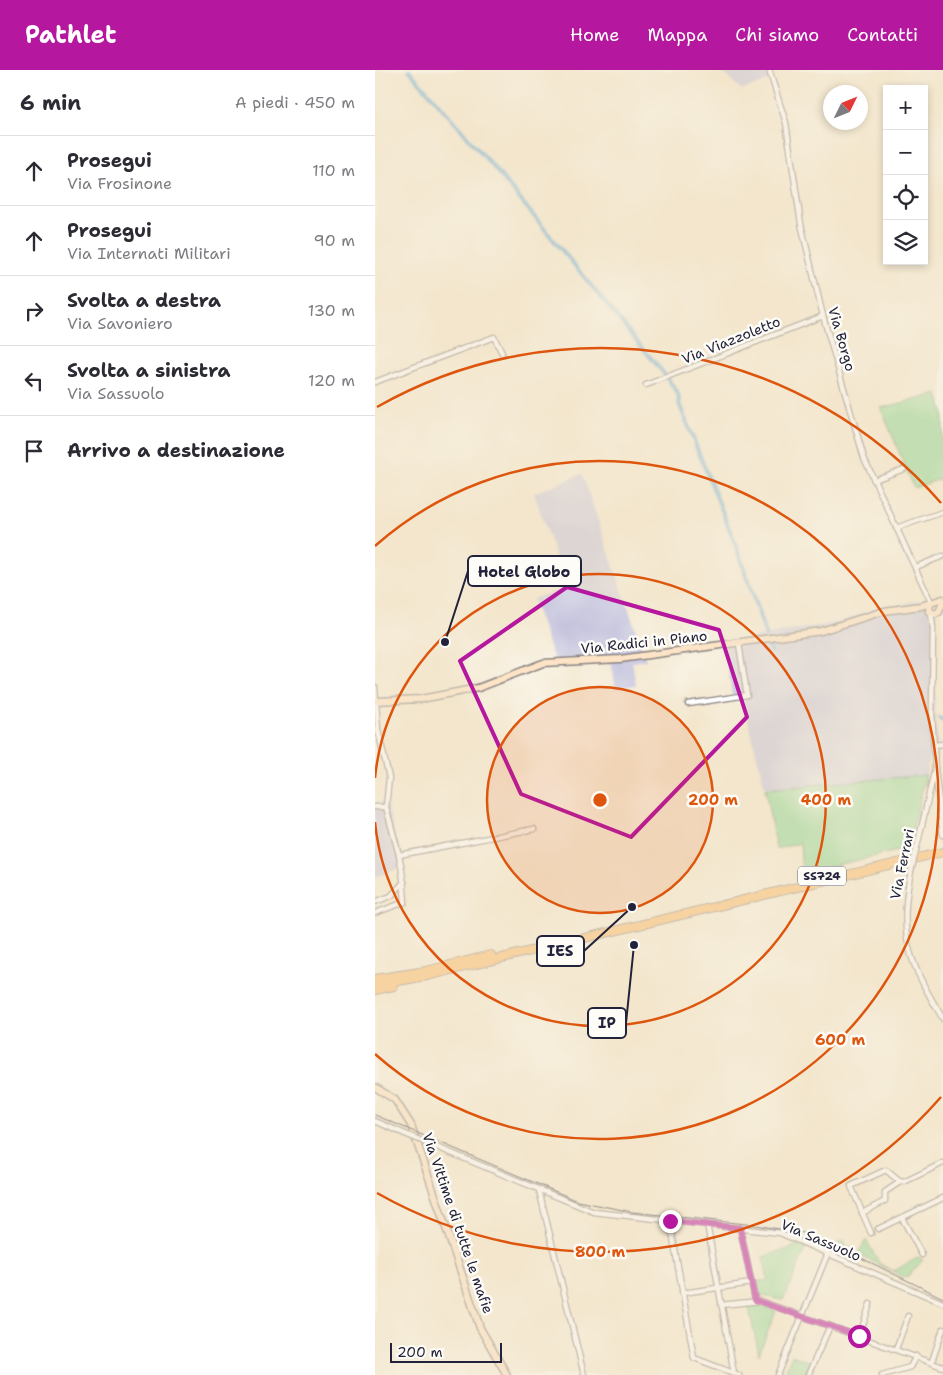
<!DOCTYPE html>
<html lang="it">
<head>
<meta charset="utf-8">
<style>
  body { margin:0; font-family:"Shantell Sans",sans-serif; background:#f2f2f3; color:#2b2b33 }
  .controls { position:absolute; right:15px; top:15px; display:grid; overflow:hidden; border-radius:0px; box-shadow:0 2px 8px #0003 }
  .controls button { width:45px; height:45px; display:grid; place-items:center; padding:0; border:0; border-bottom:1px solid #e1e1e2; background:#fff; color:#2b2b33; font:25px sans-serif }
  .compass { position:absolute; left:448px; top:15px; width:45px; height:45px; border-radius:50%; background:#fff; box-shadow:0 2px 8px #0003; rotate:47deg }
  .scale { position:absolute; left:15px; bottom:12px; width:112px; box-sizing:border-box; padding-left:5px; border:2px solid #22223b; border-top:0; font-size:14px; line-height:18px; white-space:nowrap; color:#22223b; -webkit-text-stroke:4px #fdfcf7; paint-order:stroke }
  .stop { position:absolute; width:15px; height:15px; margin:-11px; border:4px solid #b5179e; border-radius:50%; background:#fff }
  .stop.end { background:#b5179e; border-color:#fff; box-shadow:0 1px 5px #0008 }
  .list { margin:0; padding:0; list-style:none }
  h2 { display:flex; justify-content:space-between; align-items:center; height:65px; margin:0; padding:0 20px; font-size:21px }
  h2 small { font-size:16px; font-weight:400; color:#7c7c81 }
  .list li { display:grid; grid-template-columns:32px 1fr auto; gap:15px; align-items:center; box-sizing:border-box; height:70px; padding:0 20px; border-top:1px solid #e1e1e2 }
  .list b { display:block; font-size:19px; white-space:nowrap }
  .list p { margin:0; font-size:16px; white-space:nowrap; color:#7c7c81 }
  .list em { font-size:16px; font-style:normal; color:#7c7c81 }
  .icon { flex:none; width:28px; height:28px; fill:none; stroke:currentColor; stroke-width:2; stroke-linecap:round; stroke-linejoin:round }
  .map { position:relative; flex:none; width:568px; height:1305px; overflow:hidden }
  header { display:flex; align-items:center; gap:30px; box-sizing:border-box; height:70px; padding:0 25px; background:#b5179e; color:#fff }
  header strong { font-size:24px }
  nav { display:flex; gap:28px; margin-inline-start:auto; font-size:18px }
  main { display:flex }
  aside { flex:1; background:#fff }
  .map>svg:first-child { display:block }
  .industrial { fill:#c2c1dc }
  .green { fill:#8bd692; stroke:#567c66 }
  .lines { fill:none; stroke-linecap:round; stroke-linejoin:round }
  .canal { stroke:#5ba6d3; stroke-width:4 }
  .street-casing { stroke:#8a8484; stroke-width:7 }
  .secondary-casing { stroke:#8a8484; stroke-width:9 }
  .highway-casing { stroke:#8a8484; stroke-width:10 }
  .street { stroke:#fff; stroke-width:4.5 }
  .secondary { stroke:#fee4c6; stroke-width:6 }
  .highway { stroke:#fdbc70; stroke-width:8 }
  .rail { stroke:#22223b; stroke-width:1 }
  .street-bridge-casing { stroke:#8a8484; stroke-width:7; stroke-linecap:butt }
  .street-bridge { stroke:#fff; stroke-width:4.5 }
  .route { stroke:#b5179e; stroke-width:6 }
  .marked { fill:none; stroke:#b5179e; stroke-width:4; stroke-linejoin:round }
  .ring { fill:none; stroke:#de560e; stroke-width:2.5 }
  .labels { text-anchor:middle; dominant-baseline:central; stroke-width:5; stroke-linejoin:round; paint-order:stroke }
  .shield { fill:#fdfcf7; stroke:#646373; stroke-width:1 }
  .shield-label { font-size:12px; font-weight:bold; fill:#22223b }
  .street-label { font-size:14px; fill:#22223b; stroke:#fdfcf7 }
  .centre { fill:#de560e; stroke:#fdfcf7; stroke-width:2.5 }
  .ring-label { font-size:15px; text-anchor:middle; font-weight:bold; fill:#de560e; stroke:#fdfcf7; stroke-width:5; stroke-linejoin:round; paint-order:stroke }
  .leader { fill:none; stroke:#22223b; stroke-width:2 }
  .callout-dot { fill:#22223b; stroke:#fdfcf7; stroke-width:2 }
  .callout { fill:#fdfcf7; stroke:#22223b; stroke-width:2 }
  .callout-label { font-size:15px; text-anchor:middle; font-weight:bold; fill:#22223b }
</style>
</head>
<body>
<header>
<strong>Pathlet</strong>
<nav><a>Home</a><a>Mappa</a><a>Chi siamo</a><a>Contatti</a></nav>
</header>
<main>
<aside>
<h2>6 min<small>A piedi · 450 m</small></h2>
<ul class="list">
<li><svg class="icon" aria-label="ahead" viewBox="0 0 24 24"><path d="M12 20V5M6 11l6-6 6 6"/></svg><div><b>Prosegui</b><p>Via Frosinone</p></div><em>110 m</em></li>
<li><svg class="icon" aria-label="ahead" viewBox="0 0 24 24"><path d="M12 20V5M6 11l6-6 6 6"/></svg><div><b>Prosegui</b><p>Via Internati Militari</p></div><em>90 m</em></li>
<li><svg class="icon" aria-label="right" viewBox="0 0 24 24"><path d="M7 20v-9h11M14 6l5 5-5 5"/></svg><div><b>Svolta a destra</b><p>Via Savoniero</p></div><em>130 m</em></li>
<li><svg class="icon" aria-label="left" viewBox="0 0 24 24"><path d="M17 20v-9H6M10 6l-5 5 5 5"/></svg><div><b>Svolta a sinistra</b><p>Via Sassuolo</p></div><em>120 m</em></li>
<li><svg class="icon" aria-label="arrive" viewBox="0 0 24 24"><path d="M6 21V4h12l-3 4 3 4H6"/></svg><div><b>Arrivo a destinazione</b></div></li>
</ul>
</aside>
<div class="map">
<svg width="568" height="1305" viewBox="0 0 568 1305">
  <rect width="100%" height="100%" fill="#fdfcf7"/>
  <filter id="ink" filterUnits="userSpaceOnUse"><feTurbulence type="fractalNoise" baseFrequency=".02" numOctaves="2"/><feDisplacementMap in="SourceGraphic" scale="10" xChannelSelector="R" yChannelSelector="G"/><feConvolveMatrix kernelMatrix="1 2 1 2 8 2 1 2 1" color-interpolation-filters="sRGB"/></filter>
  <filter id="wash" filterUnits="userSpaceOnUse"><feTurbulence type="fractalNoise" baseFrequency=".0096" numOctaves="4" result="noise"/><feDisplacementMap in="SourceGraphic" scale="20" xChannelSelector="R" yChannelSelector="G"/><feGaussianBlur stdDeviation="1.12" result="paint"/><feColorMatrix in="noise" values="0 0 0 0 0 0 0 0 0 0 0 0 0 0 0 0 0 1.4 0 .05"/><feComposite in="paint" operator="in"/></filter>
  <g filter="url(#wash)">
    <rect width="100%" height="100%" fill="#f3e6cc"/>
    <!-- industrial -->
    <g class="industrial">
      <polygon points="345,0 396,0 399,9 367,20"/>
      <polygon points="207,404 271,590 257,592 261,615 241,618 236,593 180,593 157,529 191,518 159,423"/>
      <polygon points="551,529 561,537 560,645 563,676 562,687 554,688 551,705 390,719 367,625 357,625 349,573 464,552 498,540"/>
      <polygon points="11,731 29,797 0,807 0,735"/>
    </g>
    <!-- green -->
    <g class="green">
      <polygon points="563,324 568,342 568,364 566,365 568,375 568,408 539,418 506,338"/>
      <polygon points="551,705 535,768 535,778 427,803 425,773 401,779 390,719"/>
      <polygon points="491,1170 505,1194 519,1201 544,1187 548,1190 531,1208 461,1174 469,1171 471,1176 483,1183"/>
      <polygon points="427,1174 432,1176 408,1230 384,1225 380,1212 393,1210 388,1187"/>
      <polygon points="384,1231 384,1234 401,1241 384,1284 373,1234"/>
      <polygon points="417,1285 435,1292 431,1305 424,1305 411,1299"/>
    </g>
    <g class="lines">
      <!-- canal -->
      <g class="canal">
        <polyline points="34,0 115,93 290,305"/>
        <polyline points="293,309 303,324 305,336 360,473 391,566"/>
        <polyline points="393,574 396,581"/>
        <polyline points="564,648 568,650"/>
      </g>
    </g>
  </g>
  <g filter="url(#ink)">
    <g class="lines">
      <!-- street casing -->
      <g class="street-casing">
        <g id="street">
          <polyline points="394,0 411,53 426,154 448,246 489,388 556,532"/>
          <polyline points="0,312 119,267 127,283"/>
          <polyline points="271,315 448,246"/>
          <polyline points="499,410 529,399"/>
          <polyline points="521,458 568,442"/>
          <polyline points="541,497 568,486"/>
          <polyline points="0,617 3,660 14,708 11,737 24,785 159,759"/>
          <polyline points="313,634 372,625 364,574"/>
          <polyline points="559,675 568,674"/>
          <polyline points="560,699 568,765"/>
          <polyline points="0,737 11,737"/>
          <polyline points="542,777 560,698 557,645 558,557 556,543"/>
          <path d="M537 797C521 865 534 892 568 949"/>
          <polyline points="0,832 16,826 29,812"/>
          <path d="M0 843 30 832C29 816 28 801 24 785"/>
          <polyline points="0,1051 35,1066"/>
          <polyline points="47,1071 219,1142 405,1163 568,1233"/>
          <polyline points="164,1120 209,1305"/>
          <polyline points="487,1143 510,1131 510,1122 525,1112"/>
          <polyline points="527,1148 547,1185"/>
          <polyline points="295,1151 319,1288 364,1305"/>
          <polyline points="332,1154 359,1303"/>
          <polyline points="365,1158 380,1229"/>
          <polyline points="503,1159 568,1128"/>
          <polyline points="496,1163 476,1116 511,1100 524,1111 529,1112 568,1093"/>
          <polyline points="307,1223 377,1213"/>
          <polyline points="346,1235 385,1231 568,1297"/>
          <polyline points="484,1267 495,1234"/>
          <polyline points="521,1279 533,1246"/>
          <polyline points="557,1291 568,1259"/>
          <polyline points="403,1305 453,1183"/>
          <polyline points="433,1305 455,1256"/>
          <polyline points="507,1305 535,1297 541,1286"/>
        </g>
      </g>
      <!-- secondary casing -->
      <g class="secondary-casing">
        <g id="secondary">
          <polyline points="555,533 554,541 560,544 564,542 568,532"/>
          <polyline points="0,631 46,629 103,618 168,593 245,589 446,561 509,541 546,536 568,529"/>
          <polyline points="0,1017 20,1030 36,1055 105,1258 132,1305"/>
        </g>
      </g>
      <!-- highway casing -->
      <g class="highway-casing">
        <g id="highway">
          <polyline points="0,909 51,901 116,885"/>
          <polyline points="0,915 52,906 568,782"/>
          <polyline points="0,920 18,916"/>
        </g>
      </g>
      <!-- street -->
      <use href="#street" class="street"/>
      <!-- secondary -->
      <use href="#secondary" class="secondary"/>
      <!-- highway -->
      <use href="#highway" class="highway"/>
      <!-- rail -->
      <polyline class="rail" points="0,1045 203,1131 257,1142 380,1155 429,1163 472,1181 568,1228"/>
      <!-- street-bridge casing -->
      <g class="street-bridge-casing">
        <g id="street-bridge">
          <polyline points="537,797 542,777"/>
          <polyline points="35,1066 47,1071"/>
        </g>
      </g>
      <!-- street-bridge -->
      <use href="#street-bridge" class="street-bridge"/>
    </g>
  </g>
  <g class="lines" filter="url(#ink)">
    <!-- route -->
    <polyline class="route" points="295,1151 365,1158 380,1230 484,1266"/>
  </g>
  <!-- marked area -->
  <path d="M0 0H568V1305H0ZM192 517 344 560 372 647 256 767 146 724 85 591Z" fill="#f3e6cc" fill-opacity=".55" fill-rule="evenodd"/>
  <path class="marked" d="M192 517 344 560 372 647 256 767 146 724 85 591Z"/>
  <!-- distance rings -->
  <circle cx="225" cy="730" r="113" fill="#de560e" fill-opacity=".12"/>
  <g class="ring">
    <circle cx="225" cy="730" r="113"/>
    <path d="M0 708A226 226 0 1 1 0 752"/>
    <path d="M0 476A339 339 0 1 1 0 984"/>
    <path d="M566 1027A452 452 0 0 1 2 1123M2 337A452 452 0 0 1 566 433"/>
  </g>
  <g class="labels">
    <!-- shield labels -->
    <rect class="shield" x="423" y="796.5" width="48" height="19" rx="4"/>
    <g class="shield-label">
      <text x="447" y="806">SS724</text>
    </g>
    <!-- street labels -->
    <g class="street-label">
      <text transform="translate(467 269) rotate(74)">Via Borgo</text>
      <text transform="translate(356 270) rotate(-22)">Via Viazzoletto</text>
      <text transform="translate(269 572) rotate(-6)">Via Radici in Piano</text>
      <text transform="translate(527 794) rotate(-78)">Via Ferrari</text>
      <text transform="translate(83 1153) rotate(71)">Via Vittime di tutte le mafie</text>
      <text transform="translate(446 1170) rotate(23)">Via Sassuolo</text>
    </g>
  </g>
  <circle cx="225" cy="730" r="8" class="centre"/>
  <g class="ring-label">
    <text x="338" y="735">200 m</text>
    <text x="451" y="735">400 m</text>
    <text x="465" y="975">600 m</text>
    <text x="225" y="1187">800 m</text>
  </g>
  <!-- callouts -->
  <path class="leader" d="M70 572L93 501M257 837L209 881M259 875L251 953"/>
  <g class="callout-dot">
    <circle cx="70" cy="572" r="5"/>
    <circle cx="257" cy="837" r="5"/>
    <circle cx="259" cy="875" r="5"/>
  </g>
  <g class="callout">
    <rect x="93" y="486" width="113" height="30" rx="5"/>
    <rect x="162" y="866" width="47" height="30" rx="5"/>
    <rect x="213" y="938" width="38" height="30" rx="5"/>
  </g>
  <g class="callout-label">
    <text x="149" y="507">Hotel Globo</text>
    <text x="185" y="886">IES</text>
    <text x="232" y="958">IP</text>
  </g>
</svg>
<div class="controls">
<button>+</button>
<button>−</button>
<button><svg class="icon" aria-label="locate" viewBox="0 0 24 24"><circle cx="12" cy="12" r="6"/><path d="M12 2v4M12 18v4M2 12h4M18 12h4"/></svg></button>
<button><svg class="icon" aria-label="layers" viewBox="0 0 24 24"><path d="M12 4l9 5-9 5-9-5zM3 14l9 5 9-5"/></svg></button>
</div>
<svg class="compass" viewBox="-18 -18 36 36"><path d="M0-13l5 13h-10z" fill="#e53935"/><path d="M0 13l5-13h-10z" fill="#7c7c81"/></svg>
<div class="scale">200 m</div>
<div class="stop" style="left:484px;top:1266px"></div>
<div class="stop end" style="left:295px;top:1151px"></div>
</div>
</main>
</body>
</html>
